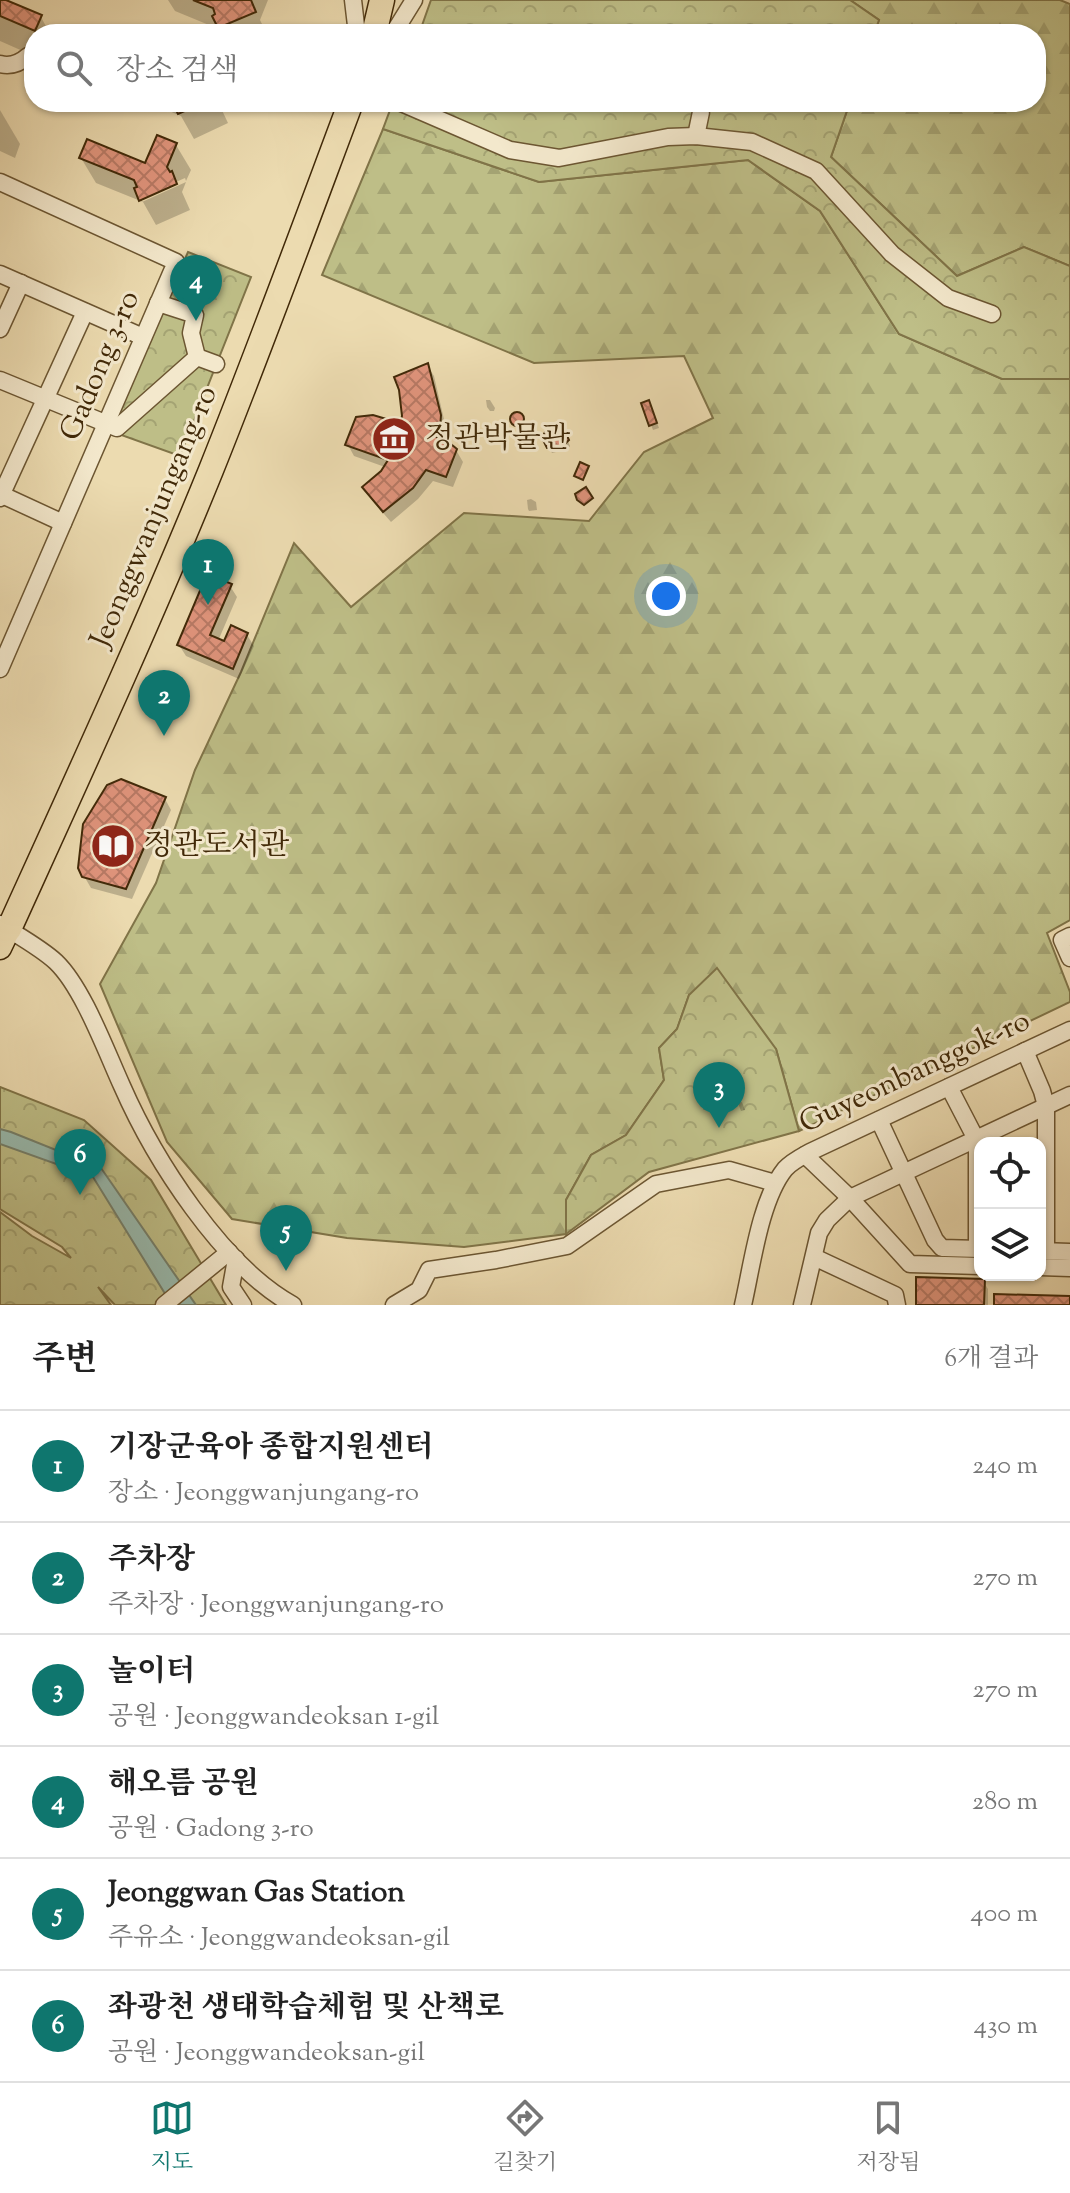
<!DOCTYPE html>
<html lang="ko">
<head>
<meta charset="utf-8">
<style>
  body { margin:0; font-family:"Sorts Mill Goudy","Noto Serif KR",serif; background:#f2f2f2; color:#222 }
  .controls { position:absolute; right:24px; bottom:24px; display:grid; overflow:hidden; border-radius:16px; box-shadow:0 2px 6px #0004 }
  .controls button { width:72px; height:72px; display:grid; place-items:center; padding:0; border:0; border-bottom:2px solid #e0e0e0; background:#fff; color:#222; font:40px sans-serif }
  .you { position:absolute; left:666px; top:596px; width:28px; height:28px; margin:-20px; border:6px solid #fff; border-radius:50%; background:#1a73e8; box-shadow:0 0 0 12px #1a73e833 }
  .badge { display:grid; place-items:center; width:52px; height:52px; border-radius:50%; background:#0f766e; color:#fff; font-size:26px; font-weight:700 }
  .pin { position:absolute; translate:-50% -66px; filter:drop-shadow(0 2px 4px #0008) }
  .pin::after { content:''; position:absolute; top:42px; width:28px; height:24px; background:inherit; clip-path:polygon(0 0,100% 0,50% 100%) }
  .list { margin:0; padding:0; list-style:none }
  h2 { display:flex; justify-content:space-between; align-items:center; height:104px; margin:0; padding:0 32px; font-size:34px }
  h2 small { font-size:26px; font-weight:400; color:#767676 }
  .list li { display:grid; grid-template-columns:52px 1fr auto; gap:24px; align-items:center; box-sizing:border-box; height:112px; padding:0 32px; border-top:2px solid #e0e0e0 }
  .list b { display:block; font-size:30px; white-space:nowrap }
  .list p { margin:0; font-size:26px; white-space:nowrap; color:#767676 }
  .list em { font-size:26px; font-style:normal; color:#767676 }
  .icon { flex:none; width:44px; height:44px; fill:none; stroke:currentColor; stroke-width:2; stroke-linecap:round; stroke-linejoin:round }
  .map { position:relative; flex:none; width:1070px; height:1305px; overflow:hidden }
  .search { position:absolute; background:#fff; box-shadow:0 2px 6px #0004; left:24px; right:24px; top:24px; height:88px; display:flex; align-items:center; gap:20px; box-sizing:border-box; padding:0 28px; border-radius:32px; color:#767676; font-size:30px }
  .sheet { height:776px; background:#fff }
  nav { display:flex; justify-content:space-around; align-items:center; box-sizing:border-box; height:112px; border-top:2px solid #e0e0e0; background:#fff; font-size:22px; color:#767676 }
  nav a { display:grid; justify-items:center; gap:4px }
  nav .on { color:#0f766e }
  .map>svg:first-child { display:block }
  .forest { fill:url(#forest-firs); stroke:#807448; stroke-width:2 }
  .park { fill:url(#park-crowns); stroke:#807448; stroke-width:2 }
  .water { fill:#99bbaf; stroke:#76816c; stroke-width:2 }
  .shadow { fill:#0003 }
  .building { fill:url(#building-cross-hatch); stroke:#412908; stroke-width:2 }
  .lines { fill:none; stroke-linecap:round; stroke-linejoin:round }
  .minor-casing { stroke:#6c5632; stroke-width:19 }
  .major-casing { stroke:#412908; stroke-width:25 }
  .highway-casing { stroke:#412908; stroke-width:27 }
  .minor { stroke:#f3e8cc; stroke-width:16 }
  .major { stroke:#ecdbb0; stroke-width:22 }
  .highway { stroke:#ecdbb0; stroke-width:24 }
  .labels { text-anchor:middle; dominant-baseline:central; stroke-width:6; stroke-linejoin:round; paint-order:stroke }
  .street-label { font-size:30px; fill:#412908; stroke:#f3e8cc }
  .poi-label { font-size:30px; fill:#412908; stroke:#f3e8cc; text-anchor:start }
</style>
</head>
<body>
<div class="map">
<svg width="1070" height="1305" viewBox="0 0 1070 1305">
  <defs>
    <pattern id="forest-firs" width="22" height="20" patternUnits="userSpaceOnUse" patternTransform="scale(2)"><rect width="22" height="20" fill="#bebe87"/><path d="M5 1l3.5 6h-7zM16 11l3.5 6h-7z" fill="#a4a373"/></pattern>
    <pattern id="park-crowns" width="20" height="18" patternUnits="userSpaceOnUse" patternTransform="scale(2)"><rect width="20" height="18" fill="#bebe87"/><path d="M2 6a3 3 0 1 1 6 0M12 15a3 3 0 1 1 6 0" fill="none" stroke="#a4a373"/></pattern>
    <pattern id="building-cross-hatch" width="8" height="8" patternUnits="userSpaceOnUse" patternTransform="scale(2)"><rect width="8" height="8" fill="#e0947c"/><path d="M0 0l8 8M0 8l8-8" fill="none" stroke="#b77964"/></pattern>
  </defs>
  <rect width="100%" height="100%" fill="#ecdbb0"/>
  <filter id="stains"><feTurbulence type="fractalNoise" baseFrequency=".0025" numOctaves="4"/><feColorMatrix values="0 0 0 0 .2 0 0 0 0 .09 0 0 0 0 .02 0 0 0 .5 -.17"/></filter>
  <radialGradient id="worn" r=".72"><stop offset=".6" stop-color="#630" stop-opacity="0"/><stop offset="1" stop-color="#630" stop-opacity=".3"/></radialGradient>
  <!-- forest -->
  <g class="forest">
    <polygon points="850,0 1060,0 1070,4 1070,266 1024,247 957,276 831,157 850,102 1036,102 1036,34 874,34 879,20"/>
    <polygon points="383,129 539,182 748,160 820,211 899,334 1002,379 1070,379 1070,920 1047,933 1070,992 1070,1002 799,1131 776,1049 689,995 677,1029 659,1048 664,1080 626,1135 591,1155 566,1200 566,1234 464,1247 347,1238 232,1219 167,1142 100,984 156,883 195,770 241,672 294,543 351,607 464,513 589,521 644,452 713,418 684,356 534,363 322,275"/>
  </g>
  <!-- park -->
  <g class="park">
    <polygon points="431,0 850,0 879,20 874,34 419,34"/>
    <polygon points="393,102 850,102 831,157 957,276 1024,247 1070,266 1070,379 1002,379 899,334 820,211 748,160 539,182 383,129"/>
    <polygon points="188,252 251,277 180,456 110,431"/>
    <polygon points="717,968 776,1049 799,1131 649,1172 566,1234 566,1200 591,1155 626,1135 664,1080 659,1048 677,1029 689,995"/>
    <polygon points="0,1087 84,1120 151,1180 226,1305 115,1305 98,1287 111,1305 0,1305 0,1212 32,1236 71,1258 62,1247 0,1209"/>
  </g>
  <!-- water -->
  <polygon class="water" points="0,1129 11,1132 101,1168 196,1305 172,1305 93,1177 0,1144"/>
  <!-- shadow -->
  <g class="shadow">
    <polygon points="0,0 41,17 50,34 34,34 34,56 0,41"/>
    <polygon points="168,0 268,0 260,20 267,34 223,34 221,30 175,11"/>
    <polygon points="148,102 221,102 220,106 228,123 194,139 181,116"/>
    <polygon points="0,110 20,144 15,158 0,151"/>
    <polygon points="176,145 191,170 186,181 185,178 142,197 142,202 186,182 182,192 190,210 156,225 143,202 96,183 81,158 146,166"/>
    <polygon points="427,365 434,376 446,428 445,442 456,450 463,462 453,487 433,481 418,499 391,522 371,499 365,488 385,467 354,456 348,445 402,426"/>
    <polygon points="486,400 490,400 495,408 494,411 490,411 487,407"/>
    <polygon points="651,407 659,428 653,430 651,425"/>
    <circle cx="518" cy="421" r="6"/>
    <polygon points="563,430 570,446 568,449 552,453 544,438"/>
    <polygon points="525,443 529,443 534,447 534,452 523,448 523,445"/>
    <polygon points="531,499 536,502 537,510 529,511 528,509 527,500"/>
    <polygon points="230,586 237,597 218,641 225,644 247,635 254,646 239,679 186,656 179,645"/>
    <polygon points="165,799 171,810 132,899 91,888 84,876"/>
    <polygon points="742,1102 745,1110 741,1111 738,1103"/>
    <polygon points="983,1281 988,1289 988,1305 918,1305"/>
  </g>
  <!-- building -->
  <g class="building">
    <polygon points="0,0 6,0 42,15 35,31 0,16"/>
    <polygon points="193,0 251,0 256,12 218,28 212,16 215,14 213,8"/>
    <polygon points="172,102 205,102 178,114"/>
    <polygon points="157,135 177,143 167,167 170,172 172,171 177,184 139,201 134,188 137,187 134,180 79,158 87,139 145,163"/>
    <polygon points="428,363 441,415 440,429 436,437 447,441 457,449 446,477 426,470 413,488 383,512 362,487 381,471 388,460 345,445 356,417 373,415 400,423 402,416 399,390 394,377"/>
    <polygon points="649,400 657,423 649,426 641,403"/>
    <circle cx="517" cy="419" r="7"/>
    <polygon points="559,427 564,429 569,440 565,444 557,448 547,448 542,438 545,432"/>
    <polygon points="580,462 589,466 583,480 574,476"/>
    <polygon points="586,487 593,498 584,505 577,500 575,494"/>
    <polygon points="207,574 232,584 210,635 224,641 231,625 248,633 233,669 177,645"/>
    <polygon points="121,779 166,797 126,889 82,877 78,868 83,824 107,785"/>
    <polygon points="916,1277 985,1279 984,1305 916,1305"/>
    <polygon points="994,1294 1070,1296 1070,1305 994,1305"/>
  </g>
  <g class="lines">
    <!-- minor casing -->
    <g class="minor-casing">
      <g id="minor">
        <polyline points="353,0 357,34"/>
        <polyline points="393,34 414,0"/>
        <path d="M0 64C11 67 20 63 28 56"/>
        <polyline points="399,102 510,150 559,158 668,137 696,136 752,142 816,171 892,254 948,298 992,314"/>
        <polyline points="696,136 701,112"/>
        <polyline points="0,182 176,262 0,669"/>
        <polyline points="0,274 143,337"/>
        <polyline points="158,303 195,315 191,333 197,357"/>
        <polyline points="0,329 21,283"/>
        <polyline points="197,357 216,364"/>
        <polyline points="0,380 117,428 197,357"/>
        <polyline points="0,494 63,523"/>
        <polyline points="0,498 85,312"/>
        <path d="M0 924C17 935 41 948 56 962 83 988 106 1051 122 1086 154 1159 222 1266 293 1305"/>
        <polyline points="1070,936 1062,940 1070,958"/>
        <polyline points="1025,1051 1042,1091 1046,1106 1046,1251"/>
        <polyline points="949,1087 977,1141 977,1249"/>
        <polyline points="879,1120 935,1240 942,1248 980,1249"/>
        <polyline points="805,1155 850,1198 910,1264 980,1266"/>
        <polyline points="1040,1251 1070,1252"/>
        <polyline points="814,1257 895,1295 897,1305"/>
        <polyline points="236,1259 231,1287 243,1305"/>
        <polyline points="1040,1267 1070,1268"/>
        <polyline points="164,1305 229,1252"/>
        <polyline points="394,1305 419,1290 429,1270 496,1260 567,1246 656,1184 729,1170 775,1183"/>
        <path d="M743 1305C752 1266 760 1200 785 1169 791 1162 801 1157 810 1152L1070 1030"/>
        <polyline points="802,1305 819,1233 827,1220 850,1198 1070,1095"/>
      </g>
    </g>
    <!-- major casing -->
    <g class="major-casing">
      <polyline id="major" points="0,948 9,929"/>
    </g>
    <!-- highway casing -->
    <g class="highway-casing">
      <g id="highway">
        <polyline points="374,34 382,0"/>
        <path d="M9 929C78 777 148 625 211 470 260 348 305 225 351 102"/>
      </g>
    </g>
    <!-- minor -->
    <use href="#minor" class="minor"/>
    <!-- major -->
    <use href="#major" class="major"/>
    <!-- highway -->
    <use href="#highway" class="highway"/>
  </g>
  <!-- icons -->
  <defs>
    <g id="museum-disc" transform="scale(2.3)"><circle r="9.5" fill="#8f2418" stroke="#f3e8cc"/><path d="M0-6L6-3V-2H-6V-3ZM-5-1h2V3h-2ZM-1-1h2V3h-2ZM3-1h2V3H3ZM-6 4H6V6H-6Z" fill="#fff"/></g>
    <g id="library-disc" transform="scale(2.3)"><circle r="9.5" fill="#8f2418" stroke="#f3e8cc"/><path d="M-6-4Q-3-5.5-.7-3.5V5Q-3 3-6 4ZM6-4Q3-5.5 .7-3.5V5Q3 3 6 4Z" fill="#fff"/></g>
  </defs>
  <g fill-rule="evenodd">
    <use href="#museum-disc" x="394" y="439"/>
    <use href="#library-disc" x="113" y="846"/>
  </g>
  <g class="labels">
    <!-- street labels -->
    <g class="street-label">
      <text transform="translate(101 366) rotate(-67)">Gadong 3-ro</text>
      <text transform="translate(155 517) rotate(-67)">Jeonggwanjungang-ro</text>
      <text transform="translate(915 1073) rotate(-25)">Guyeonbanggok-ro</text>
    </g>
    <!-- poi labels -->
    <g class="poi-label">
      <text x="425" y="439">정관박물관</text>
      <text x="144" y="846">정관도서관</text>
    </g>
  </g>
  <rect width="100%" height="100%" filter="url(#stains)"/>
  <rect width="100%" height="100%" fill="url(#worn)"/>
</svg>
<div class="controls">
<button><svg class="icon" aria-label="locate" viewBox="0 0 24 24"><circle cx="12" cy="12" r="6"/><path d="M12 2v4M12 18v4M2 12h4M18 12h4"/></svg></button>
<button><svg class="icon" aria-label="layers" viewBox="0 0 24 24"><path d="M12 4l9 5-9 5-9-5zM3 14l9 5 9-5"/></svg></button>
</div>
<div class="you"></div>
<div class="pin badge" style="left:208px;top:605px">1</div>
<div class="pin badge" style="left:164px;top:736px">2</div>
<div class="pin badge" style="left:719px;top:1128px">3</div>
<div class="pin badge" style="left:196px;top:321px">4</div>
<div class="pin badge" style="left:286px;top:1271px">5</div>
<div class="pin badge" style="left:80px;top:1195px">6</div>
<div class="search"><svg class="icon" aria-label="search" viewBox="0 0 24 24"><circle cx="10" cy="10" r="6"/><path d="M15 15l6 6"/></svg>장소 검색</div>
</div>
<section class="sheet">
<h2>주변<small>6개 결과</small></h2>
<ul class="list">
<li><span class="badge">1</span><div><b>기장군육아 종합지원센터</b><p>장소 · Jeonggwanjungang-ro</p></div><em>240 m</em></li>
<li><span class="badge">2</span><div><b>주차장</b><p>주차장 · Jeonggwanjungang-ro</p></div><em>270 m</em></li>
<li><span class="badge">3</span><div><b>놀이터</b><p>공원 · Jeonggwandeoksan 1-gil</p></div><em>270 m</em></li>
<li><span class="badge">4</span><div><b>해오름 공원</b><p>공원 · Gadong 3-ro</p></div><em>280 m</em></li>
<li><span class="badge">5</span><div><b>Jeonggwan Gas Station</b><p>주유소 · Jeonggwandeoksan-gil</p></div><em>400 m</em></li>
<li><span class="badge">6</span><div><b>좌광천 생태학습체험 및 산책로</b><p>공원 · Jeonggwandeoksan-gil</p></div><em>430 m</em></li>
</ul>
</section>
<nav>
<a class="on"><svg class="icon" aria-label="map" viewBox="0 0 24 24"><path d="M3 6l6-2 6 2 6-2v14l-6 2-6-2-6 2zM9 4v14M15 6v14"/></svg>지도</a>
<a><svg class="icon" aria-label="directions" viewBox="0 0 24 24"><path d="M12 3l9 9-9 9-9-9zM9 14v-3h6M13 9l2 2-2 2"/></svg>길찾기</a>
<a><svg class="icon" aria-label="saved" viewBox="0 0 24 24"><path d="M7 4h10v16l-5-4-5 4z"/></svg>저장됨</a>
</nav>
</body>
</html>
